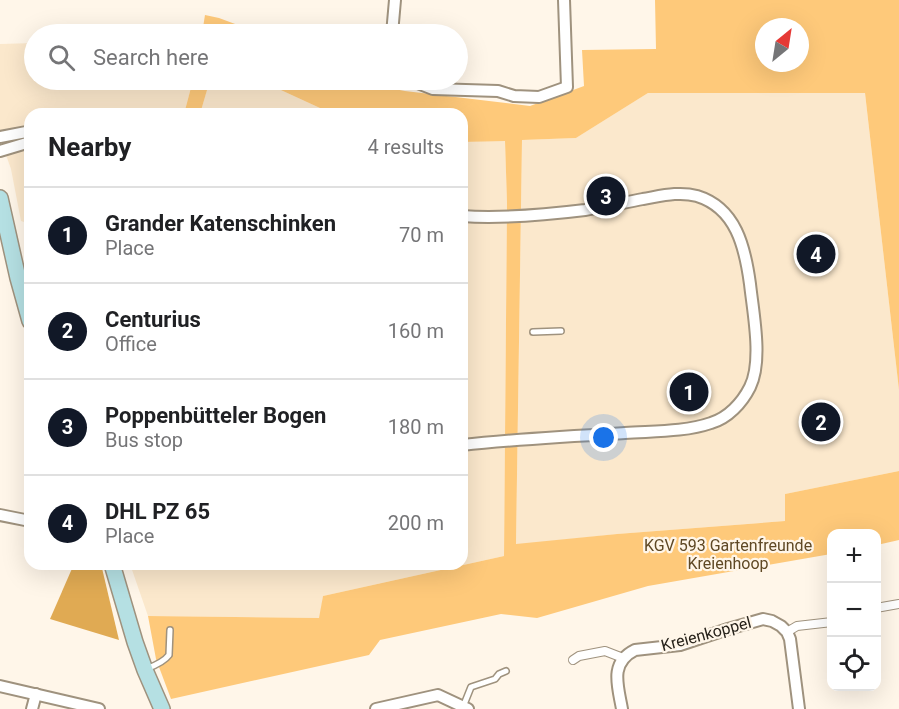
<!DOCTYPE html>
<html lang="en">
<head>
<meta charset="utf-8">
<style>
  body { margin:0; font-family:Roboto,sans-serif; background:#f6f6f6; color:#202124 }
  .controls { position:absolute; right:18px; bottom:18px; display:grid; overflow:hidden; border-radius:12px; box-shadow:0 6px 24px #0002 }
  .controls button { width:54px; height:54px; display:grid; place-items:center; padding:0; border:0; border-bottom:2px solid #e0e0e0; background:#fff; color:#202124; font:30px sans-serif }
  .compass { position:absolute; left:755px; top:18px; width:54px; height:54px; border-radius:50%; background:#fff; box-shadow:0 6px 24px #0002; rotate:30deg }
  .you { position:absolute; left:604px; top:438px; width:21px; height:21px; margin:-15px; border:4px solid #fff; border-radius:50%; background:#1a73e8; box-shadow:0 0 0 9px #1a73e833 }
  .badge { display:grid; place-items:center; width:39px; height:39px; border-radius:50%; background:#111827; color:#fff; font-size:20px; font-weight:700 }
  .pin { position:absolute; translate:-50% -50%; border:3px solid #fff; box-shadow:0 2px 6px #0006 }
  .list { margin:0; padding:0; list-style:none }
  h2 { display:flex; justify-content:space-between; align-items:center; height:78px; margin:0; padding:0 24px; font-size:26px }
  h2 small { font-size:20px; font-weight:400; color:#757577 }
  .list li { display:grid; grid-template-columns:39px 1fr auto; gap:18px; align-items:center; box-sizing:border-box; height:96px; padding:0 24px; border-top:2px solid #e0e0e0 }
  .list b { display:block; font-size:22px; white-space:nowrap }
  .list p { margin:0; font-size:20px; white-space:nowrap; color:#757577 }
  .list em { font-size:20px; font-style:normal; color:#757577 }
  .icon { flex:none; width:33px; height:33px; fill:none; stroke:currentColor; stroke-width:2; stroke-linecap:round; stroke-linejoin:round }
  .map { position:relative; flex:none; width:899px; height:709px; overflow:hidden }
  .search { position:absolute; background:#fff; box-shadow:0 6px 24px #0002; left:24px; top:24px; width:444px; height:66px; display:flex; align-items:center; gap:15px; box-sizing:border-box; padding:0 21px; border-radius:33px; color:#757577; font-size:22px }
  .panel { position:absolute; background:#fff; box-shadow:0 6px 24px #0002; left:24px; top:108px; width:444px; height:462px; border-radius:18px }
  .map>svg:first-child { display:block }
  .built { fill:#fbe8cc }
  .green { fill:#fec97a; fill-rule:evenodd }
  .forest { fill:#e0aa53 }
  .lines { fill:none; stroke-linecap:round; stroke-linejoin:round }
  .service-casing { stroke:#9f927e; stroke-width:8 }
  .pedestrian-casing { stroke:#9f927e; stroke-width:10 }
  .minor-casing { stroke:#9f927e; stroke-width:14 }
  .secondary-casing { stroke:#9f927e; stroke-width:18 }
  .service { stroke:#fff; stroke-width:5 }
  .pedestrian { stroke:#fff; stroke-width:8 }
  .minor { stroke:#fff; stroke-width:10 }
  .secondary { stroke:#b5e0e3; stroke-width:15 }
  .labels { text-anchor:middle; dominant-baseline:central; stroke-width:4.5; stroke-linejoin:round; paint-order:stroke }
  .park-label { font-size:16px; fill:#5f4824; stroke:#fff6e9 }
  .street-label { font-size:16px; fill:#27221a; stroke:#fff6e9 }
</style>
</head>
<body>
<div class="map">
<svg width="899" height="709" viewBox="0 0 899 709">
  <rect width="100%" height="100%" fill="#fff6e9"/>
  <!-- built -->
  <g class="built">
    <polygon points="34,43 34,80 193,80 184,114 30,114 30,224 21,221 11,169 0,138 0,44"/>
    <polygon points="210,80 259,80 333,114 200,114"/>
    <polygon points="648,93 865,93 899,390 899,471 785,494 785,521 617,534 516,545 522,140 576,138"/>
    <polygon points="505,140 507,203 504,556 323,596 320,618 148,616 130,564 462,564 462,142"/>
  </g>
  <!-- green -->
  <g class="green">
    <path d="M655 0H899V390L865 93H648L576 138 522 140 516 544 617 534 785 521V494L899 471V540L877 545 876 534H832L831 554 648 586 537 618 501 614 380 640 369 655 171 699 156 659 148 616 319 618 323 596 504 556 507 203 505 141 462 142V114H333L259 80H361L373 85 405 91 530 106 584 86 582 50 656 49ZM764 27H800V63H764Z"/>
    <polygon points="205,15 219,18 262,34 202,34"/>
    <polygon points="193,80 210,80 200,114 184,114"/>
  </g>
  <!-- forest -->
  <polygon class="forest" points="74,564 101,564 119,640 50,619"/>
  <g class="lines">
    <!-- service casing -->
    <g class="service-casing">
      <g id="service">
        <polyline points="533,332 561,331"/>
        <path d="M146 669C154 666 164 662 169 655L170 630"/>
        <polyline points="463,707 471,687 495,679 499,674 506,671"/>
      </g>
    </g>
    <!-- pedestrian casing -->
    <g class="pedestrian-casing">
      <g id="pedestrian">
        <polyline points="876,608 899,604"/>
        <polyline points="787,632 797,626 832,622"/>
        <polyline points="573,660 579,656 605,651 623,658"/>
      </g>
    </g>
    <!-- minor casing -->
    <g class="minor-casing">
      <g id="minor">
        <polyline points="392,34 395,0"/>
        <polyline points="410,80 433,89 498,91 514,96 539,97 567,87 564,0"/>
        <polyline points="0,137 26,132 30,133"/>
        <polyline points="0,151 30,142"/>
        <path d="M462 216C502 219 544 215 585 210 604 207 623 203 643 199 661 196 679 191 697 196 736 208 745 247 750 284 753 312 763 361 750 387 742 403 728 418 711 423 685 432 652 431 625 433 571 436 516 439 462 445"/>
        <polyline points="0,515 30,521"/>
        <polyline points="0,686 99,709"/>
        <polyline points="32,709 36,694"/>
        <polyline points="376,709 438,695 468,709"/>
        <path d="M622 709C618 686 609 663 635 650L680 645 728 629 763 619 772 621 781 626 787 632 790 639 799 709"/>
      </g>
    </g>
    <!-- secondary casing -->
    <g class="secondary-casing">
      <g id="secondary">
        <polyline points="0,198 18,278 30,321"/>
        <polyline points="112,564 135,642 145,670 162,709"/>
      </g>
    </g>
    <!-- service -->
    <use href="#service" class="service"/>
    <!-- pedestrian -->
    <use href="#pedestrian" class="pedestrian"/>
    <!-- minor -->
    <use href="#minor" class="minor"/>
    <!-- secondary -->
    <use href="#secondary" class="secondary"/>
  </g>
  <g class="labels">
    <!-- park labels -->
    <g class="park-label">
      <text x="728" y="545">KGV 593 Gartenfreunde<tspan x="728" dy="18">Kreienhoop</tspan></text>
    </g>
    <!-- street labels -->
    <g class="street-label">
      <text transform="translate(706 634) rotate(-15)">Kreienkoppel</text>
    </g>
  </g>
</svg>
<div class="controls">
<button>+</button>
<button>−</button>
<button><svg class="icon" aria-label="locate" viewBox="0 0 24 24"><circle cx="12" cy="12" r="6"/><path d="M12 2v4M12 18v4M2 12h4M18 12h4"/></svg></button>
</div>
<svg class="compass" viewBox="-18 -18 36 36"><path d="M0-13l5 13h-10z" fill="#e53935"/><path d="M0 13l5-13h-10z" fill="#757577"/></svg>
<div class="you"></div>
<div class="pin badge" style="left:689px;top:392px">1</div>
<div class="pin badge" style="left:821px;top:422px">2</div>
<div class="pin badge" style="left:606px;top:196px">3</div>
<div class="pin badge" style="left:816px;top:254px">4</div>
<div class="search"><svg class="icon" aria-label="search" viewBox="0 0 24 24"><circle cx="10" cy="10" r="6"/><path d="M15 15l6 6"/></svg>Search here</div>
<section class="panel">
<h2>Nearby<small>4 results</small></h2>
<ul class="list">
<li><span class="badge">1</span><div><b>Grander Katenschinken</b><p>Place</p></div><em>70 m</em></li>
<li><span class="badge">2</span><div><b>Centurius</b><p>Office</p></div><em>160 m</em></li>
<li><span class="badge">3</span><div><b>Poppenbütteler Bogen</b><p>Bus stop</p></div><em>180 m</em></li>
<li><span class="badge">4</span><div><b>DHL PZ 65</b><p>Place</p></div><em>200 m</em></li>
</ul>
</section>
</div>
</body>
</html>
